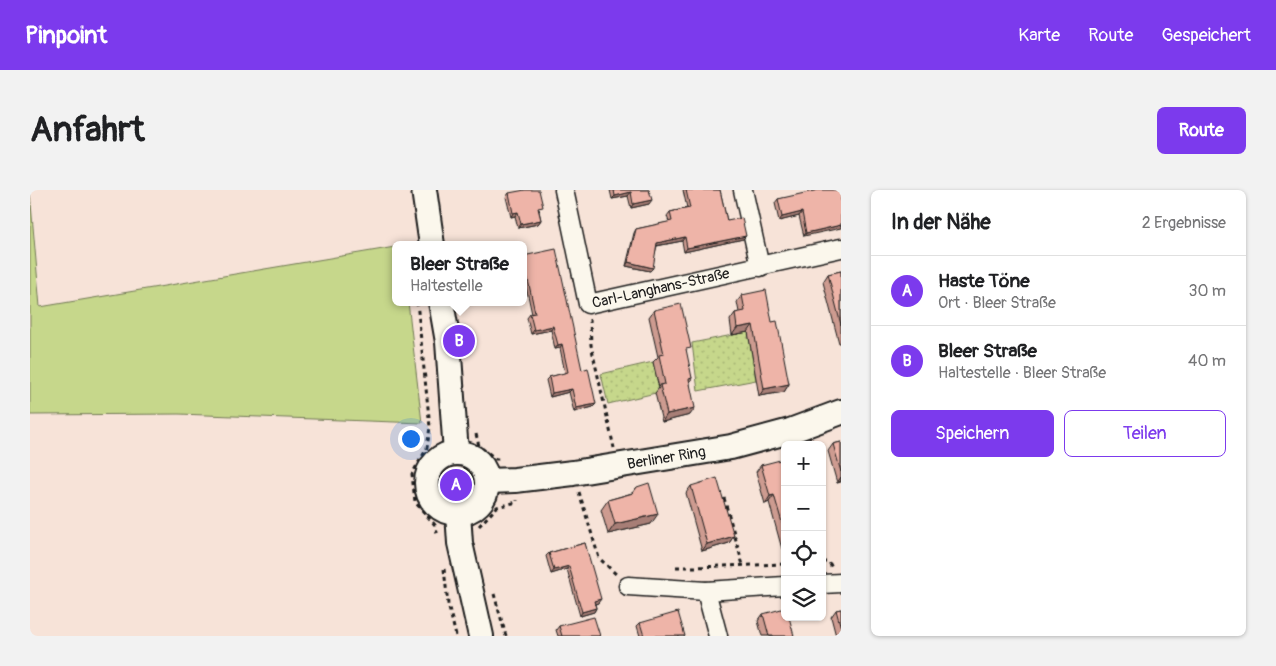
<!DOCTYPE html>
<html lang="de">
<head>
<meta charset="utf-8">
<style>
  body { margin:0; font-family:Pangolin,sans-serif; background:#f2f2f2; color:#202124 }
  .controls { position:absolute; right:15px; bottom:15px; display:grid; overflow:hidden; border-radius:8px; box-shadow:0 1px 4px #0004 }
  .controls button { width:45px; height:45px; display:grid; place-items:center; padding:0; border:0; border-bottom:1px solid #e0e0e0; background:#fff; color:#202124; font:25px sans-serif }
  .you { position:absolute; left:380px; top:248px; width:18px; height:18px; margin:-12px; border:4px solid #fff; border-radius:50%; background:#1a73e8; box-shadow:0 0 0 8px #1a73e833 }
  .badge { display:grid; place-items:center; width:32px; height:32px; border-radius:50%; background:#7c3aed; color:#fff; font-size:16px; font-weight:700 }
  .pin { position:absolute; translate:-50% -50%; border:2px solid #fff; box-shadow:0 1px 5px #0006 }
  .popup { position:absolute; left:362px; top:51px; width:135px; height:65px; box-sizing:border-box; display:grid; place-content:center; border-radius:8px; background:#fff; filter:drop-shadow(0 1px 4px #0005); font-size:16px; white-space:nowrap; color:#757577 }
  .popup b { font-size:19px; color:#202124 }
  .popup::after { content:''; position:absolute; left:50%; top:100%; margin-left:-10px; border:10px solid transparent; border-top-color:#fff }
  .list { margin:0; padding:0; list-style:none }
  h2 { display:flex; justify-content:space-between; align-items:center; height:65px; margin:0; padding:0 20px; font-size:21px }
  h2 small { font-size:16px; font-weight:400; color:#757577 }
  .list li { display:grid; grid-template-columns:32px 1fr auto; gap:15px; align-items:center; box-sizing:border-box; height:70px; padding:0 20px; border-top:1px solid #e0e0e0 }
  .list b { display:block; font-size:19px; white-space:nowrap }
  .list p { margin:0; font-size:16px; white-space:nowrap; color:#757577 }
  .list em { font-size:16px; font-style:normal; color:#757577 }
  .actions { display:flex; gap:10px; padding:15px 20px }
  .actions a { flex:1; padding:11px 0; border:1px solid #7c3aed; border-radius:8px; text-align:center; font-size:18px; color:#7c3aed }
  .actions .main { background:#7c3aed; color:#fff }
  .icon { flex:none; width:28px; height:28px; fill:none; stroke:currentColor; stroke-width:2; stroke-linecap:round; stroke-linejoin:round }
  .map { position:relative; flex:none; width:811px; height:446px; overflow:hidden; border-radius:8px }
  header { display:flex; align-items:center; gap:30px; box-sizing:border-box; height:70px; padding:0 25px; background:#7c3aed; color:#fff }
  header strong { font-size:24px }
  nav { display:flex; gap:28px; margin-inline-start:auto; font-size:18px }
  .intro { display:flex; align-items:center; justify-content:space-between; box-sizing:border-box; height:120px; padding:0 30px }
  h1 { margin:0; font-size:35px }
  .button { padding:12px 22px; border-radius:8px; background:#7c3aed; color:#fff; font-size:18px; font-weight:700 }
  main { display:flex; gap:30px; padding:0 30px }
  aside { flex:1; background:#fff; border-radius:8px; box-shadow:0 1px 4px #0004 }
  .map>svg:first-child { display:block }
  .grass { fill:#c6d78b; stroke:#717a54 }
  .park { fill:url(#park-dots); stroke:#717a54 }
  .lines { fill:none; stroke-linecap:round; stroke-linejoin:round }
  .street-casing { stroke:#1c1c1c; stroke-width:21 }
  .secondary-casing { stroke:#1c1c1c; stroke-width:28 }
  .path { stroke:#1c1c1c; stroke-width:3; stroke-dasharray:4 4; stroke-linecap:butt }
  .street { stroke:#fbf7ec; stroke-width:18 }
  .secondary { stroke:#fbf7ec; stroke-width:24 }
  .wall { fill:#cd9b90; stroke:#1c1c1c }
  .shaded-wall { fill:#a77e76; stroke:#1c1c1c }
  .building { fill:#eeb4a8; stroke:#1c1c1c }
  .labels { text-anchor:middle; dominant-baseline:central; stroke-width:4; stroke-linejoin:round; paint-order:stroke }
  .street-label { font-size:15px; fill:#1c1c1c; stroke:#fbf7ec }
</style>
</head>
<body>
<header>
<strong>Pinpoint</strong>
<nav><a>Karte</a><a>Route</a><a>Gespeichert</a></nav>
</header>
<div class="intro"><h1>Anfahrt</h1><a class="button">Route</a></div>
<main>
<div class="map">
<svg width="811" height="446" viewBox="0 0 811 446">
  <defs>
    <pattern id="park-dots" width="8" height="8" patternUnits="userSpaceOnUse" patternTransform="scale(1.25)"><rect width="8" height="8" fill="#c6d78b"/><path d="M2 2h.1M6 6h.1" fill="none" stroke="#aab877" stroke-width="1.8" stroke-linecap="round"/></pattern>
  </defs>
  <rect width="100%" height="100%" fill="#f7e3d8"/>
  <filter id="ink" filterUnits="userSpaceOnUse"><feTurbulence type="fractalNoise" baseFrequency=".02" numOctaves="2"/><feDisplacementMap in="SourceGraphic" scale="10" xChannelSelector="R" yChannelSelector="G"/><feConvolveMatrix kernelMatrix="1 2 1 2 8 2 1 2 1" color-interpolation-filters="sRGB"/></filter>
  <g filter="url(#ink)">
    <!-- grass -->
    <polygon class="grass" points="0,2 10,117 365,57 365,112 378,112 392,233 149,224 0,225"/>
    <!-- park -->
    <g class="park">
      <polygon points="718,142 726,190 668,201 662,153"/>
      <polygon points="623,172 630,202 578,214 571,184"/>
    </g>
    <g class="lines">
      <!-- street casing -->
      <g class="street-casing">
        <g id="street">
          <path id="s1" d="M534 0 558 114 811 58"/>
          <polyline points="713,0 730,77"/>
          <polyline points="792,394 811,393"/>
          <polyline points="598,396 676,401 755,396"/>
          <polyline points="676,401 688,446"/>
        </g>
      </g>
      <!-- secondary casing -->
      <g class="secondary-casing">
        <g id="secondary">
          <polyline points="394,0 402,55"/>
          <polyline points="411,112 418,152 426,263"/>
          <circle cx="427" cy="293" r="30"/>
          <path id="s2" d="M458 291 485 290 543 283 701 257 760 241 811 222"/>
          <polyline points="428,323 430,353 451,446"/>
        </g>
      </g>
      <!-- path -->
      <g class="path">
        <polyline points="387,112 400,237 397,258 382,284 385,312 405,335 408,346"/>
        <polyline points="560,129 561,155 584,258"/>
        <polyline points="446,244 449,256 466,269 469,269"/>
        <polyline points="549,302 569,368 587,385"/>
        <polyline points="694,308 713,375"/>
        <polyline points="449,336 467,317 487,312 487,310"/>
        <polyline points="792,372 799,372 802,378"/>
        <polyline points="646,377 663,377 755,374"/>
        <polyline points="414,379 418,414 426,446"/>
        <polyline points="464,404 476,446"/>
      </g>
      <!-- street -->
      <use href="#street" class="street"/>
      <!-- secondary -->
      <use href="#secondary" class="secondary"/>
    </g>
    <!-- wall -->
    <g class="wall">
      <polygon points="580,0 619,0 619,14 601,18 598,6 582,9"/>
      <polygon points="653,0 690,0 697,31 713,49 654,62 652,51 627,56 620,81 596,76 604,43 606,39 639,32 637,26 640,22 657,18"/>
      <polygon points="811,0 774,46 769,26 749,31 745,13 748,9"/>
      <polygon points="479,3 510,20 509,21 511,30 508,34 488,38 485,26 481,27 476,7"/>
      <polygon points="493,66 552,180 563,217 544,222 539,202 520,207 516,190 519,187 535,183 530,158 525,159 521,140 501,144 497,128 500,124 502,124 493,82"/>
      <polygon points="811,81 811,153 809,153 793,92 798,84"/>
      <polygon points="712,105 742,132 759,194 754,202 729,206 718,142 702,145 700,130 705,123 709,122 707,112"/>
      <polygon points="624,120 662,188 660,192 660,225 632,232 625,203 629,198 623,172 628,167 619,127"/>
      <polygon points="811,252 811,292 807,293 798,261 803,254"/>
      <polygon points="755,272 755,358 752,359 739,312 735,314 726,282 731,275"/>
      <polygon points="661,296 704,346 699,353 672,361 656,303"/>
      <polygon points="607,297 621,334 578,344 571,320 578,310 602,303"/>
      <polygon points="555,353 568,413 565,414 566,418 564,422 550,426 537,379 521,384 516,366 519,363"/>
      <polygon points="811,419 811,446 806,446 801,427 806,420"/>
      <polygon points="733,424 764,446 732,446 728,431"/>
      <polygon points="610,433 655,446 610,446 607,436"/>
      <polygon points="529,436 570,446 528,446 526,440"/>
    </g>
    <!-- shaded-wall -->
    <g class="shaded-wall">
      <polygon points="601,2 598,6 582,9 585,6"/>
      <polygon points="622,10 619,14 601,18 603,14"/>
      <polygon points="488,22 485,26 481,27 483,23"/>
      <polygon points="772,22 769,26 749,31 752,27"/>
      <polygon points="511,30 508,34 488,38 491,34"/>
      <polygon points="811,35 811,38 774,46 776,43"/>
      <polygon points="716,46 713,49 654,62 657,58"/>
      <polygon points="655,47 652,51 625,56 627,53"/>
      <polygon points="598,72 623,78 620,81 596,76"/>
      <polygon points="723,135 718,142 702,145 707,138"/>
      <polygon points="523,136 521,140 501,144 504,140"/>
      <polygon points="532,154 530,158 525,159 528,155"/>
      <polygon points="759,194 754,202 729,206 734,199"/>
      <polygon points="542,199 539,202 520,207 522,203"/>
      <polygon points="566,214 563,217 544,222 546,218"/>
      <polygon points="665,218 660,225 632,232 637,224"/>
      <polygon points="811,287 811,291 807,293"/>
      <polygon points="744,305 739,312 735,314 740,306"/>
      <polygon points="628,324 621,334 578,344 585,334"/>
      <polygon points="704,346 699,353 672,361 677,354"/>
      <polygon points="539,376 537,379 521,384 524,380"/>
      <polygon points="571,409 568,413 562,415 564,411"/>
      <polygon points="566,418 564,422 550,426 552,422"/>
    </g>
    <!-- building -->
    <g class="building">
      <polygon points="495,0 509,0 513,17 508,18 511,30 491,34 488,22 483,23 479,3"/>
      <polygon points="584,0 619,0 622,10 603,14 601,2 585,6"/>
      <polygon points="656,0 690,0 697,31 712,28 716,46 657,58 655,47 627,53 623,78 598,72 606,39 642,31 640,22 660,18"/>
      <polygon points="788,0 811,0 811,35 776,43 772,22 752,27 748,9"/>
      <polygon points="526,59 552,180 558,178 566,214 546,218 542,199 522,203 519,187 538,182 532,154 528,155 523,136 504,140 500,124 505,123 493,66"/>
      <polygon points="811,81 811,135 798,84"/>
      <polygon points="736,100 742,132 747,131 759,194 734,199 723,135 707,138 705,123 715,121 712,105"/>
      <polygon points="651,114 661,158 656,159 662,188 659,189 665,218 637,224 630,195 635,194 629,165 634,164 624,120"/>
      <polygon points="811,252 811,282 803,254"/>
      <polygon points="754,269 755,272 755,343 744,305 740,306 731,275"/>
      <polygon points="687,288 704,346 677,354 661,296"/>
      <polygon points="619,293 628,324 585,334 578,310 603,303 607,297"/>
      <polygon points="555,353 571,409 564,411 566,418 552,422 539,376 524,380 519,363"/>
      <polygon points="755,418 755,427 759,427 764,446 739,446 733,424"/>
      <polygon points="811,419 811,438 806,420"/>
      <polygon points="648,422 655,446 614,446 610,433"/>
      <polygon points="564,427 570,446 532,446 529,436"/>
    </g>
  </g>
  <g class="labels">
    <!-- street labels -->
    <g class="street-label">
      <text stroke="none"><textPath href="#s1" startOffset="191">Carl-Langhans-Straße</textPath></text>
      <text stroke="none"><textPath href="#s2" startOffset="180">Berliner Ring</textPath></text>
    </g>
  </g>
</svg>
<div class="controls">
<button>+</button>
<button>−</button>
<button><svg class="icon" aria-label="locate" viewBox="0 0 24 24"><circle cx="12" cy="12" r="6"/><path d="M12 2v4M12 18v4M2 12h4M18 12h4"/></svg></button>
<button><svg class="icon" aria-label="layers" viewBox="0 0 24 24"><path d="M12 4l9 5-9 5-9-5zM3 14l9 5 9-5"/></svg></button>
</div>
<div class="you"></div>
<div class="pin badge" style="left:426px;top:295px">A</div>
<div class="pin badge" style="left:429px;top:151px">B</div>
<div class="popup"><b>Bleer Straße</b>Haltestelle</div>
</div>
<aside>
<h2>In der Nähe<small>2 Ergebnisse</small></h2>
<ul class="list">
<li><span class="badge">A</span><div><b>Haste Töne</b><p>Ort · Bleer Straße</p></div><em>30 m</em></li>
<li><span class="badge">B</span><div><b>Bleer Straße</b><p>Haltestelle · Bleer Straße</p></div><em>40 m</em></li>
</ul>
<div class="actions"><a class="main">Speichern</a><a>Teilen</a></div>
</aside>
</main>
</body>
</html>
